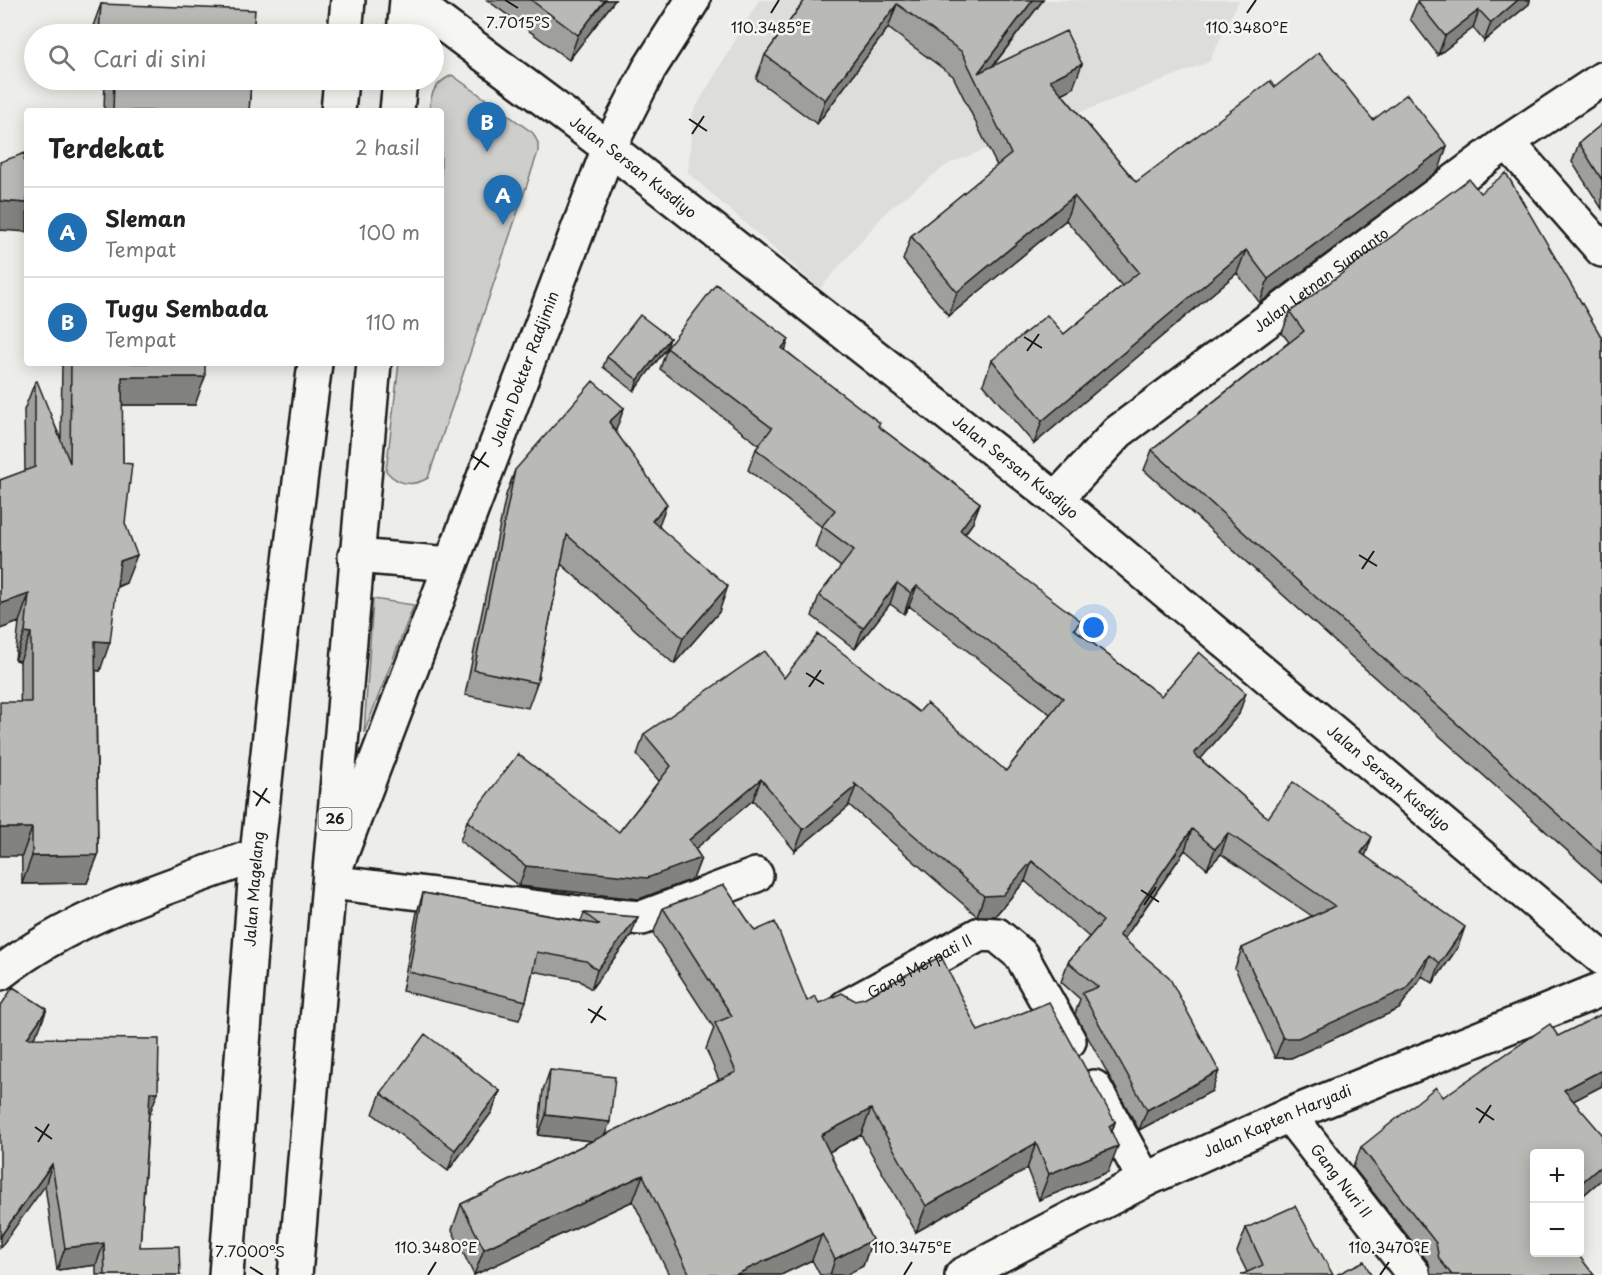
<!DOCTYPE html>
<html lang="id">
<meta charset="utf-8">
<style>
body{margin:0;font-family:"Playpen Sans",sans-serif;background:#f6f6f6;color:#222}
.controls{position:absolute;right:18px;bottom:18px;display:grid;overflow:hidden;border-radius:6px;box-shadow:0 3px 15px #0003}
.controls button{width:54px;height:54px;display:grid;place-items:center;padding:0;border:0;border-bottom:2px solid #e0e0e0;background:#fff;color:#222;font:30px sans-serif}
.you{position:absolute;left:1094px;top:628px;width:21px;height:21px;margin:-15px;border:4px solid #fff;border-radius:50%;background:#1a73e8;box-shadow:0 0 0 9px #1a73e833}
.badge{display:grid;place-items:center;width:39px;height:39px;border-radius:50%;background:#1f6fb2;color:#fff;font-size:20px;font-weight:700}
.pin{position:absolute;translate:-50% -50px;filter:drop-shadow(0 2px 3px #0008)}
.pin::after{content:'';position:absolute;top:32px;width:21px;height:18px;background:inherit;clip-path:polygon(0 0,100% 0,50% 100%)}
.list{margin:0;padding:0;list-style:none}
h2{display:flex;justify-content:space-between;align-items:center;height:78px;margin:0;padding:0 24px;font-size:26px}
h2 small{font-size:20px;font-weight:400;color:#767676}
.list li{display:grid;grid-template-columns:39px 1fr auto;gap:18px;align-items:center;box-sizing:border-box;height:90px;padding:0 24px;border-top:2px solid #e0e0e0}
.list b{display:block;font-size:22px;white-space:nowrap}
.list p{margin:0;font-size:20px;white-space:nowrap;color:#767676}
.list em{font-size:20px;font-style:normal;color:#767676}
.icon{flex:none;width:33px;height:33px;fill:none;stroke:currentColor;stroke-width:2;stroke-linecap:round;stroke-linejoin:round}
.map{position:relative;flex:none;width:1602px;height:1275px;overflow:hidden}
.search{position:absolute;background:#fff;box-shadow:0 3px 15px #0003;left:24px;top:24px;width:420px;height:66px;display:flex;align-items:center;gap:15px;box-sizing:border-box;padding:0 21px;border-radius:33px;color:#767676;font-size:22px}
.panel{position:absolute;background:#fff;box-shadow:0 3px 15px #0003;left:24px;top:108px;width:420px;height:258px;border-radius:6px}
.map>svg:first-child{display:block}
</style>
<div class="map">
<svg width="1602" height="1275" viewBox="0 0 1602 1275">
<rect width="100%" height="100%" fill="#edede9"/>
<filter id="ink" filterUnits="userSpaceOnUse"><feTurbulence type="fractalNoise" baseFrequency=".0167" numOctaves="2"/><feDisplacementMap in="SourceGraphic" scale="12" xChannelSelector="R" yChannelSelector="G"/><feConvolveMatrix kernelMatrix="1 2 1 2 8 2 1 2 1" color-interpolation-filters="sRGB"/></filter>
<g filter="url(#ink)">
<!-- built -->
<path fill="#ddddda" d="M759 0H1239L1209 62 948 164 888 210 820 289 688 173 693 112Z"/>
<!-- green -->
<path fill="#cececb" stroke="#757574" stroke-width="1.5" d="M452 75 533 133 538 143V152L428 478C412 487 398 485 386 471L399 363H441V111H429C431 92 434 84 452 75Z
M373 599 414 605 364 733Z"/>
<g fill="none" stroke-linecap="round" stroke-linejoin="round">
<!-- minor casing -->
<g stroke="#1c1c1c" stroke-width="38">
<g id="minor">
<path d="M1507 142 1602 250"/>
<path id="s1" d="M1056 499 1118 432 1507 142 1602 79"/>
<path d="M330 882 588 914 642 918 756 875"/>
<path d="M0 973C75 914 169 887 257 855"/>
<path id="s2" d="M846 1007 980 934 997 935 1021 955 1069 1041"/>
<path d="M1094 1087 1145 1180"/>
<path id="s3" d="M1289 1115 1414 1275"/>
<path id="s4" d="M962 1275 1145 1180 1289 1115 1602 989"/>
</g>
</g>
<!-- secondary casing -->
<g stroke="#1c1c1c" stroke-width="38">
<g id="secondary">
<path id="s5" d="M411 0 609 148 1056 499 1602 958"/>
<path id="s6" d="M334 872 609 148 649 69 693 0"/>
</g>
</g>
<!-- trunk casing -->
<g stroke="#1c1c1c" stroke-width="38">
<g id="trunk">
<path d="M345 34 348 0"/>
<path d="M404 34 407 0"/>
<path d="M338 111 341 80"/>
<path d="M397 111 400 80"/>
<path d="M355 556 451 564"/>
<path id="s7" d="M226 1275 257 855 282 624 315 363"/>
<path d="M295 1275 374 363"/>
</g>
</g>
<!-- minor -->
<use href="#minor" stroke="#f6f6f2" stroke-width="33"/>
<!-- secondary -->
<use href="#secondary" stroke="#f6f6f2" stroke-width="33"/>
<!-- trunk -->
<use href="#trunk" stroke="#f6f6f2" stroke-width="33"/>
</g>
<!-- wall -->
<path fill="#9f9f9d" stroke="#1c1c1c" stroke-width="1.5" d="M487 0H615L569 60Z
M805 0H1043L993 66 1073 88 1062 94 1136 182 1275 87 1373 120 1439 170 1260 303 1237 273 1034 444 983 384 992 360 1064 334 1122 286 1066 220 949 316 903 260 911 236 997 166 953 76 888 28 817 124 756 79 765 55Z
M1418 0H1530L1529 4 1484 41 1473 28 1438 55 1410 19Z
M101 4 253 34H90Z
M105 80H251L249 111H104Z
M1602 124V209L1572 162 1579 143Z
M1480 193 1602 338V882L1144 470 1152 450 1289 342 1282 333 1290 312Z
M670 338 666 349 634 391 603 367 607 357Z
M667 348 785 350 878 426 980 503 972 524 965 534 1077 631 1161 696 1239 714 1200 759 1268 818 1365 856 1458 947 1433 983 1422 976 1399 1009 1291 1058H1275L1235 968 1242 948 1312 916 1221 854 1207 869 1185 850 1124 939 1212 1091 1139 1130 1075 1014 1080 999 1061 982 1068 962 1089 937 1025 881 995 916H977L849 805 848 807 795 851 753 800 695 849 701 858 693 879 639 899 519 886 460 841 467 821 619 832 659 781 637 755 644 734 784 678 919 712 1006 771 1050 714 909 606 904 614 890 604 855 649 812 616 819 595 841 567 815 547 822 527 748 470 756 449 759 445 660 369Z
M62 363H205L195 405H122L123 463 126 583 117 587 100 671 96 670 98 855 87 883 22 884 20 661 15 660 19 622 0 629V480L25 471 24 410 35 382 61 439Z
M624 408 615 431 659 526 719 612 674 664 561 564 537 683 528 708 465 695 506 495 515 470Z
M423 893 581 921 584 913 631 936 591 989 579 980 533 971 526 1001 519 1020 402 991 417 912Z
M663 908 755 931 807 1001 819 1003 854 1000 978 1031 1115 1122 1112 1132 1108 1172 1039 1200 1027 1169 916 1232 861 1135 829 1152 872 1240 863 1266 846 1275H820L812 1260 781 1275H669L633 1201 474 1275 452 1230 461 1204 592 1141 538 1135 543 1090 550 1070 605 1135 719 1080 706 1049 714 1028 653 934Z
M0 1007 39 1030 33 1038 150 1113H149L140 1247 180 1275H96V1265L57 1270 45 1186Z
M1558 1036 1602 1086 1573 1101 1602 1179 1580 1198V1154L1534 1252 1594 1275H1431L1429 1263 1353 1167 1361 1147 1443 1097Z
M500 1091 492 1112 448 1171 373 1114 381 1093Z
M1246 1228 1333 1275 1247 1272 1237 1252Z"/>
<!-- shaded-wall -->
<path fill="#82827f" stroke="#1c1c1c" stroke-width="1.5" d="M605 0H615L569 60 578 35Z
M1033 0H1043L978 85V73Z
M1518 0H1530L1529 4 1484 41 1491 23Z
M897 4 888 28 817 124 825 100Z
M1479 10 1473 28 1438 55 1445 36Z
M1082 64 1073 88 1041 104 1050 80Z
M1447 146 1439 170 1260 303 1268 279Z
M1074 196 1066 220 949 316 957 292Z
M0 201 27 203V232L0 230Z
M1246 250 1237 273 1034 444 1042 421Z
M670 338 666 349 634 391 638 380Z
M789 339 782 360V348Z
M122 377H205L195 405H112Z
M624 408 615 433 609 422Z
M980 503 972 524 952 550 960 530Z
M667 504 657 530 652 521Z
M137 555 126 583 110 589 120 561Z
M897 583 890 604 855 649 863 628Z
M728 586 719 612 674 664 683 638Z
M917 586 909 606 904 614 911 593Z
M29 594 19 622 0 629V604Z
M25 632 31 633 20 661 15 660Z
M95 641 110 642 100 671 85 669Z
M1246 693 1239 714 1187 775 1194 754Z
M761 779 753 800 681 861 689 840Z
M856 786 848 807 795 851 803 830Z
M0 828H32L22 856H0Z
M1192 829 1185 850 1112 956 1119 935Z
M1228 833 1221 854 1207 869 1215 849Z
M1372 837 1365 857 1361 853Z
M98 855 87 883 22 884 32 856Z
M701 858 693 879 639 899 519 886 526 866Z
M1032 861 1025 881 995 916H977L984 896Z
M638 917 631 936 591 989 597 970Z
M1465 927 1458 947 1433 983 1440 963Z
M1429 955 1422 976 1399 1009 1291 1058H1275L1283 1038Z
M47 1009 39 1030 19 1060 27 1038Z
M1602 1070V1086L1556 1110 1564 1090Z
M1219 1071 1212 1091 1139 1130 1147 1110Z
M500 1091 492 1112 448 1171 455 1150Z
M150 1092H158L150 1113H142Z
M871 1109 861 1135 812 1161 821 1135Z
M546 1115 610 1122 602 1142 538 1135Z
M1115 1122 1106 1148 1109 1126Z
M1036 1143 1027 1169 916 1232 926 1206Z
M1118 1146 1108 1172 1039 1200 1049 1174Z
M52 1164 45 1186 0 1248V1237Z
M1602 1165V1179L1580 1198V1184Z
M643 1175 633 1201 474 1275 484 1249Z
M822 1234 812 1260 781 1275H735Z
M872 1240 863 1266 846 1275H830L835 1259Z
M104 1243 96 1265 57 1270 65 1248Z"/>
<!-- building -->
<path fill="#b9b9b6" stroke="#1c1c1c" stroke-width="1.5" d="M531 0H605L578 35Z
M805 0H1033L978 73 1066 31 1082 64 1050 80 1136 182 1270 81 1275 87 1319 52 1373 120 1407 94 1447 146 1268 279 1246 250 1042 421 992 360 1047 315 1064 334 1139 272 1074 196 957 292 911 236 1011 154 962 52 897 4 825 100 765 55Z
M1418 0H1518L1491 23 1479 10 1445 36 1417 1Z
M101 4 255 10 253 34H99Z
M114 80H251L249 111H113Z
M1602 124V180L1579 143Z
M25 153 24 162H27V203L0 201V162Z
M1506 173 1602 338V854L1152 450 1304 331 1290 312 1469 179 1480 193Z
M716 284 789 339 782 348 880 423 878 426 980 503 960 530 1081 621 1074 629 1161 696 1199 652 1246 693 1194 754 1268 818 1293 782 1372 837 1361 853 1465 927 1440 963 1429 955 1406 989 1298 1038H1283L1242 948 1335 906 1228 833 1215 849 1192 829 1119 935 1169 977 1219 1071 1147 1110 1082 993 1098 987 1068 962 1103 921 1032 861 1003 895 984 896 854 783 856 786 803 830 761 779 689 840 701 858 647 878 526 866 467 821 518 754 619 832 671 766 644 734 765 651 784 678 818 634 919 712 927 703 1006 771 1063 698 917 586 911 593 897 583 863 628 819 595 854 550 822 526 835 510 756 449 772 428 667 348Z
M640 315 670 338 638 380 607 357Z
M71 363H205V377H122L123 463 132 464 125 523 137 555 120 561 110 642 95 641 98 855 32 856V828H0V702H31V633L25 632 29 594 0 604V480L35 467V382L37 381 70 463Z
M593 381 624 408 609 422 667 504 652 521 728 586 683 638 567 535 537 683 474 670 515 470Z
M724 885 755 931 775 922 807 1001 815 996 819 1003 842 993 854 1000 864 998 941 956 978 1031 1049 1002 1115 1122 1109 1126 1118 1146 1049 1174 1036 1143 926 1206 871 1109 821 1135 872 1240 835 1259 822 1234 735 1275H690L643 1175 484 1249 461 1204 736 1072 715 1023 732 1016 663 908Z
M423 893 600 925 584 913 638 917 597 970 586 961 537 952 526 1001 409 972Z
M13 987 47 1009 27 1038 159 1039 158 1092H150L140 1247 179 1246 180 1275H105L104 1243 65 1248 52 1164 0 1237V1007Z
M1602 1014V1070L1564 1090 1602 1134V1165L1580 1184V1154H1534V1252H1576L1594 1275H1452L1439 1259 1436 1243 1361 1147 1436 1087 1443 1097 1550 1024 1558 1036Z
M425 1034 500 1091 455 1150 381 1093Z
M550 1070 615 1077 610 1122 546 1115Z
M1295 1206 1333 1275H1241L1263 1265 1246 1228Z
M1364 1261 1371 1275H1336Z"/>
</g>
<!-- ticks -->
<path fill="none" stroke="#1c1c1c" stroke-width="2" d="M505 0 518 8M771 13 779 0M1247 13 1256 0M689 119 707 131M692 134 704 116M1024 337 1042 348M1027 351 1039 334M471 455 489 467M474 470 486 452M1359 555 1377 566M1362 569 1374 551M806 673 824 684M809 687 821 670M253 791 270 803M256 806 267 788M1141 890 1159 902M1144 905 1156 887M588 1009 606 1020M591 1023 602 1006M1476 1108 1494 1120M1479 1123 1491 1105M35 1127 52 1139M38 1142 49 1124M250 1267 263 1275M428 1275 436 1262M904 1275 912 1262M1380 1275 1389 1262"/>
<g text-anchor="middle" stroke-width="5" stroke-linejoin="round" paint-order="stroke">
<!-- shield labels -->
<rect fill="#f6f6f2" stroke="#5d5d5c" stroke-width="1.5" x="318.5" y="808" width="33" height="22" rx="4.5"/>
<g font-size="14" font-weight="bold" fill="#1c1c1c">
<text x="335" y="824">26</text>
</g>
<!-- street labels -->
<g font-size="15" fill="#1c1c1c" stroke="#f6f6f2">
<text dy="5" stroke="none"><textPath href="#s5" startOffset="278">Jalan Sersan Kusdiyo</textPath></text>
<text dy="5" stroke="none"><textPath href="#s1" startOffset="345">Jalan Letnan Sumanto</textPath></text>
<text dy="5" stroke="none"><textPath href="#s6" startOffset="538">Jalan Dokter Radjimin</textPath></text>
<text dy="5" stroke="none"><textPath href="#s5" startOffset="764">Jalan Sersan Kusdiyo</textPath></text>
<text dy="5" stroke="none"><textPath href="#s5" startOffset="1250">Jalan Sersan Kusdiyo</textPath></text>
<text dy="5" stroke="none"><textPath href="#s7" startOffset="387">Jalan Magelang</textPath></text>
<text dy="5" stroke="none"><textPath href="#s2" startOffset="84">Gang Merpati II</textPath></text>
<text dy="5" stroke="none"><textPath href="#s4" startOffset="351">Jalan Kapten Haryadi</textPath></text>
<text dy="5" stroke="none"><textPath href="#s3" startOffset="84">Gang Nuri II</textPath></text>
</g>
</g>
<g font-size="15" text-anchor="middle" fill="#1c1c1c" stroke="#f6f6f2" stroke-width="5" stroke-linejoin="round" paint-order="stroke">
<text x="518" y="28">7.7015°S</text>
<text x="771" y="33">110.3485°E</text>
<text x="1247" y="33">110.3480°E</text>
<text x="436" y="1253">110.3480°E</text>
<text x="912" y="1253">110.3475°E</text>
<text x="1389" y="1253">110.3470°E</text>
<text x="250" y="1257">7.7000°S</text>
</g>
</svg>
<div class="controls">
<button>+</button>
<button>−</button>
</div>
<div class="you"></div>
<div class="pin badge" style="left:503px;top:225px">A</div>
<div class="pin badge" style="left:487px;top:152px">B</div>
<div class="search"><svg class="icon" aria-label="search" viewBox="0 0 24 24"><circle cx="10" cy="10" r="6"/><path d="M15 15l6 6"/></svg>Cari di sini</div>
<section class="panel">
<h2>Terdekat<small>2 hasil</small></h2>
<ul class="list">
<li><span class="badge">A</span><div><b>Sleman</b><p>Tempat</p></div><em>100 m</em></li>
<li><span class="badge">B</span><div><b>Tugu Sembada</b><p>Tempat</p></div><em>110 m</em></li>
</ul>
</section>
</div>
